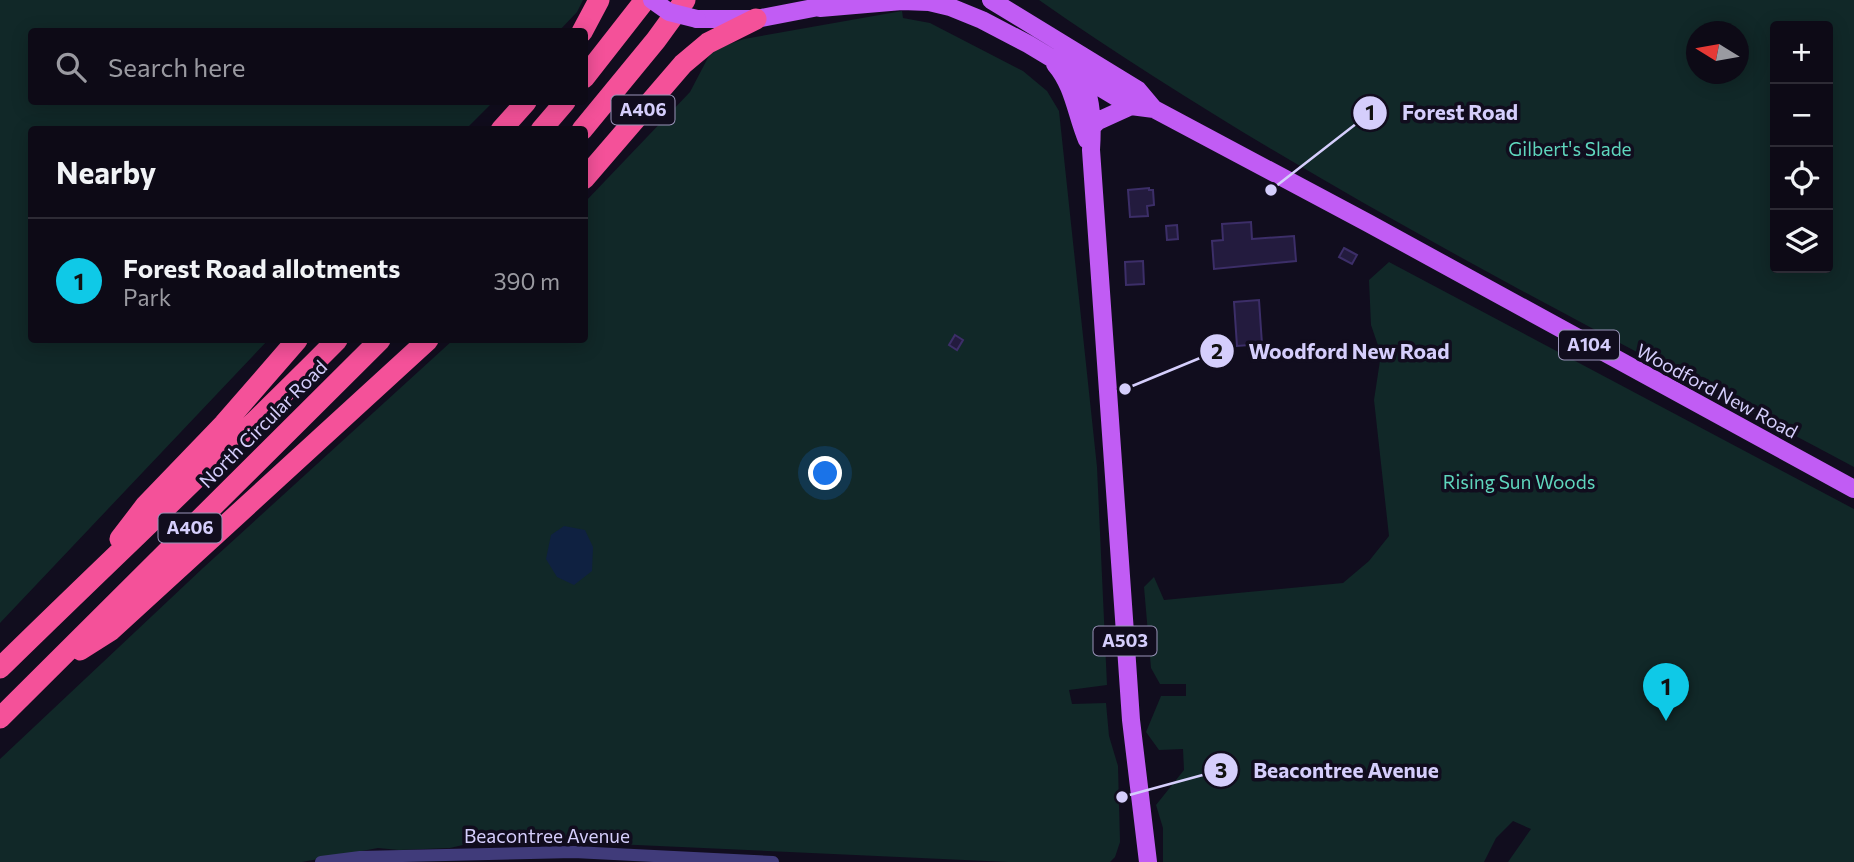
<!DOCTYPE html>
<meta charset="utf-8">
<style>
body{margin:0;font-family:Commissioner,sans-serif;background:#1b1823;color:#f1f3f6}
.controls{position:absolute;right:21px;top:21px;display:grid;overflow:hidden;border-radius:7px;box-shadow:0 4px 18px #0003}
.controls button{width:63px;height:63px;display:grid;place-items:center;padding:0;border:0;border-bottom:2px solid #2d2b35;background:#0d0a16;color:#f1f3f6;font:35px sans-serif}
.compass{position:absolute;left:1686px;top:21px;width:63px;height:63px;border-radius:50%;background:#0d0a16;box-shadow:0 4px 18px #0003;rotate:281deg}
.you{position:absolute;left:826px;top:474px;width:24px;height:24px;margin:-18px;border:5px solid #fff;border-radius:50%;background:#1a73e8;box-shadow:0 0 0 10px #1a73e833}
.badge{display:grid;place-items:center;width:46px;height:46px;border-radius:50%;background:#0fc9e7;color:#111;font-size:23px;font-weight:700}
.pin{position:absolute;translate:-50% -58px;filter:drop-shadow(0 2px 4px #0008)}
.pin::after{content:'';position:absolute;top:37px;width:24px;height:21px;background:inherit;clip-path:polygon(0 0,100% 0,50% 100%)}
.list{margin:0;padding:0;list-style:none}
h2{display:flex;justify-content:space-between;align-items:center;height:91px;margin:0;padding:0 28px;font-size:30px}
h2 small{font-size:23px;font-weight:400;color:#9a9aa1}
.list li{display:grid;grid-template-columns:46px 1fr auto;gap:21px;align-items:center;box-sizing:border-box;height:126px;padding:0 28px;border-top:2px solid #2d2b35}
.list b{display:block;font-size:26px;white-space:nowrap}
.list p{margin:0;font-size:23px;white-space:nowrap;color:#9a9aa1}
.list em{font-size:23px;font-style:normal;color:#9a9aa1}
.icon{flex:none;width:38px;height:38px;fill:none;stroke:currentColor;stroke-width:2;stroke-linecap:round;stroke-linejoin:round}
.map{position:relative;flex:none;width:1854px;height:862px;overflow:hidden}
.search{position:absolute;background:#0d0a16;box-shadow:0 4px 18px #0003;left:28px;top:28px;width:560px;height:77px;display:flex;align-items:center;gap:18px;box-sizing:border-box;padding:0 24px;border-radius:7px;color:#9a9aa1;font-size:26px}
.panel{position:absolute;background:#0d0a16;box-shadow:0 4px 18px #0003;left:28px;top:126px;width:560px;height:217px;border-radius:7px}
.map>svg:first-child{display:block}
</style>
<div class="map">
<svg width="1854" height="862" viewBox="0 0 1854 862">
<rect width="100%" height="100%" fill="#110d1e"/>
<!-- green -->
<path fill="#112828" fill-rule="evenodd" d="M0 0H583L577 12 559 31 32 32V102H493L466 129 32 130V340H268L0 623Z
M1039 0H1854V467C1578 320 1296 179 1039 0ZM1775 26H1828V268H1775ZM1696 32H1738V74H1696Z
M902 11 903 18 930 23 1023 71 1047 91 1059 111 1097 467 1107 685 1069 690 1072 704 1106 703 1109 736 1118 766 1120 842 1115 857 1110 862H1008L548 841 476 842 450 848 399 850 378 848 302 862H0V759L203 568 453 340H584L585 202 690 92 712 50 744 39Z
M1389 262 1854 509V862H1508L1531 829 1513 821 1496 838 1484 862H1163V828L1156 805 1184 770 1183 749 1159 750 1146 732 1161 696H1186V684H1160L1151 668 1144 587 1154 577 1164 600 1343 583 1369 561 1389 536 1374 400 1381 354 1371 325 1369 280Z"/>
<!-- water -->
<path fill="#0f2141" d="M564 526 585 530 593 547 592 571 574 585 557 577 546 559 551 535Z"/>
<!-- building -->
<path fill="#231b3e" stroke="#3c2e68" stroke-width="2" d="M1149 188V190H1153L1154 205 1147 206 1148 216 1130 217 1128 190Z
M1251 222 1252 239 1294 236 1296 261 1214 269 1212 241 1223 240 1222 224Z
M1177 225 1178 239 1167 240 1166 226Z
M1344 248 1357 255 1352 264 1339 257Z
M1143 261 1144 284 1126 285 1125 262Z
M1259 300 1262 344 1237 346 1234 302Z
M955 335 963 340 957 350 949 345Z"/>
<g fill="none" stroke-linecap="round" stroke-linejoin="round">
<!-- street -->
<path stroke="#403b7a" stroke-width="12" d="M321 862 360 857 574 852 773 862"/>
<!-- primary -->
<path stroke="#c15cf4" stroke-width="18" d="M991 0 1138 90 1154 109
M820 8 902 1 929 2 950 7 982 20 1028 44 1131 106 1154 109 1368 223 1854 489
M697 19H756L829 5
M1069 50C1089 92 1094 103 1091 150L1126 647 1131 720 1148 862
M1055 64C1074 86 1076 114 1087 140
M1092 127 1098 121 1131 106"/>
<!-- highway -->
<path stroke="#f45199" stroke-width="21" d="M582 32 599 0
M584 78 645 0
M501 130 526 102
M541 130 565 102
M582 130 656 40 685 0
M584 179 683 64 708 43 756 19
M120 539 146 505 224 424 297 340
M80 650 110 631 428 340
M0 668C112 558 227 451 337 340
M0 718 380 340"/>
<!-- primary-bridge -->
<path stroke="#c15cf4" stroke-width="18" d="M652 0 669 12 697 19"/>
</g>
<g text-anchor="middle" stroke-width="7" stroke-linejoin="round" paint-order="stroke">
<!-- shield labels -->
<g fill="#110d1e" stroke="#9a94b9" stroke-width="2">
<rect x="611.5" y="95.5" width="63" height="29" rx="5"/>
<rect x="1559" y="330.5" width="60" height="29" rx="5"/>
<rect x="158.5" y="513.5" width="63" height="29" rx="5"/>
<rect x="1093.5" y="626.5" width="63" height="29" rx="5"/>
</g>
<g font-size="18" font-weight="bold" fill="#d5cefc">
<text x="643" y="116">A406</text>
<text x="1589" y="351">A104</text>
<text x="190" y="534">A406</text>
<text x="1125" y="647">A503</text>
</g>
<!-- park labels -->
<g font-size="19" fill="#5fd6bd" stroke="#110d1e">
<text x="1570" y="156">Gilbert's Slade</text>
<text x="1519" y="489">Rising Sun Woods</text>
</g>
<!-- street labels -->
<g font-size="19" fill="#d5cefc" stroke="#110d1e">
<text transform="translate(1717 391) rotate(28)" y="7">Woodford New Road</text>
<text transform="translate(263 424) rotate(-45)" y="7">North Circular Road</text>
<text x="547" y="843">Beacontree Avenue</text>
</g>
</g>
<!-- callouts -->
<path fill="none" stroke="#d5cefc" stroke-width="2.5" d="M1271 190L1370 113M1125 389L1217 351M1122 797L1221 770"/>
<g fill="#d5cefc" stroke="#110d1e" stroke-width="2.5">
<circle cx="1271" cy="190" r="7"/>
<circle cx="1125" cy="389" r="7"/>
<circle cx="1122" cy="797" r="7"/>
<circle cx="1370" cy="113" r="18"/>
<circle cx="1217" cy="351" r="18"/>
<circle cx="1221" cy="770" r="18"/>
</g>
<g font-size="21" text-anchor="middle" font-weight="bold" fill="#111">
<text x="1370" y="120">1</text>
<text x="1217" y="359">2</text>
<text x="1221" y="778">3</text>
</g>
<g font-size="21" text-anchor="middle" font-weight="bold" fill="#d5cefc" stroke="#110d1e" stroke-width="7" stroke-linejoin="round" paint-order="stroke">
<text x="1460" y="120">Forest Road</text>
<text x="1349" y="359">Woodford New Road</text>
<text x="1346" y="778">Beacontree Avenue</text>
</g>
</svg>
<div class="controls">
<button>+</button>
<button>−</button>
<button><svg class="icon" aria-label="locate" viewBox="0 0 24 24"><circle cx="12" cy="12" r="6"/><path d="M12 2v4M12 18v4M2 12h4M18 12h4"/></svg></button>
<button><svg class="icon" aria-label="layers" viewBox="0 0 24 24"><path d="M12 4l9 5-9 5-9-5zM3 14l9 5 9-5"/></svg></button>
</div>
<svg class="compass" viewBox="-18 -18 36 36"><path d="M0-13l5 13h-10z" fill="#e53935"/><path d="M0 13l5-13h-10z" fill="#9a9aa1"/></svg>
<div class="you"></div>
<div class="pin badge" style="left:1666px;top:721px">1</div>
<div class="search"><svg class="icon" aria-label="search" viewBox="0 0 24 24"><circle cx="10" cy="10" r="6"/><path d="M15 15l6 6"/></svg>Search here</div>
<section class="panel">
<h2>Nearby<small></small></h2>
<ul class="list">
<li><span class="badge">1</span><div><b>Forest Road allotments</b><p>Park</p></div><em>390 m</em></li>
</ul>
</section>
</div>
